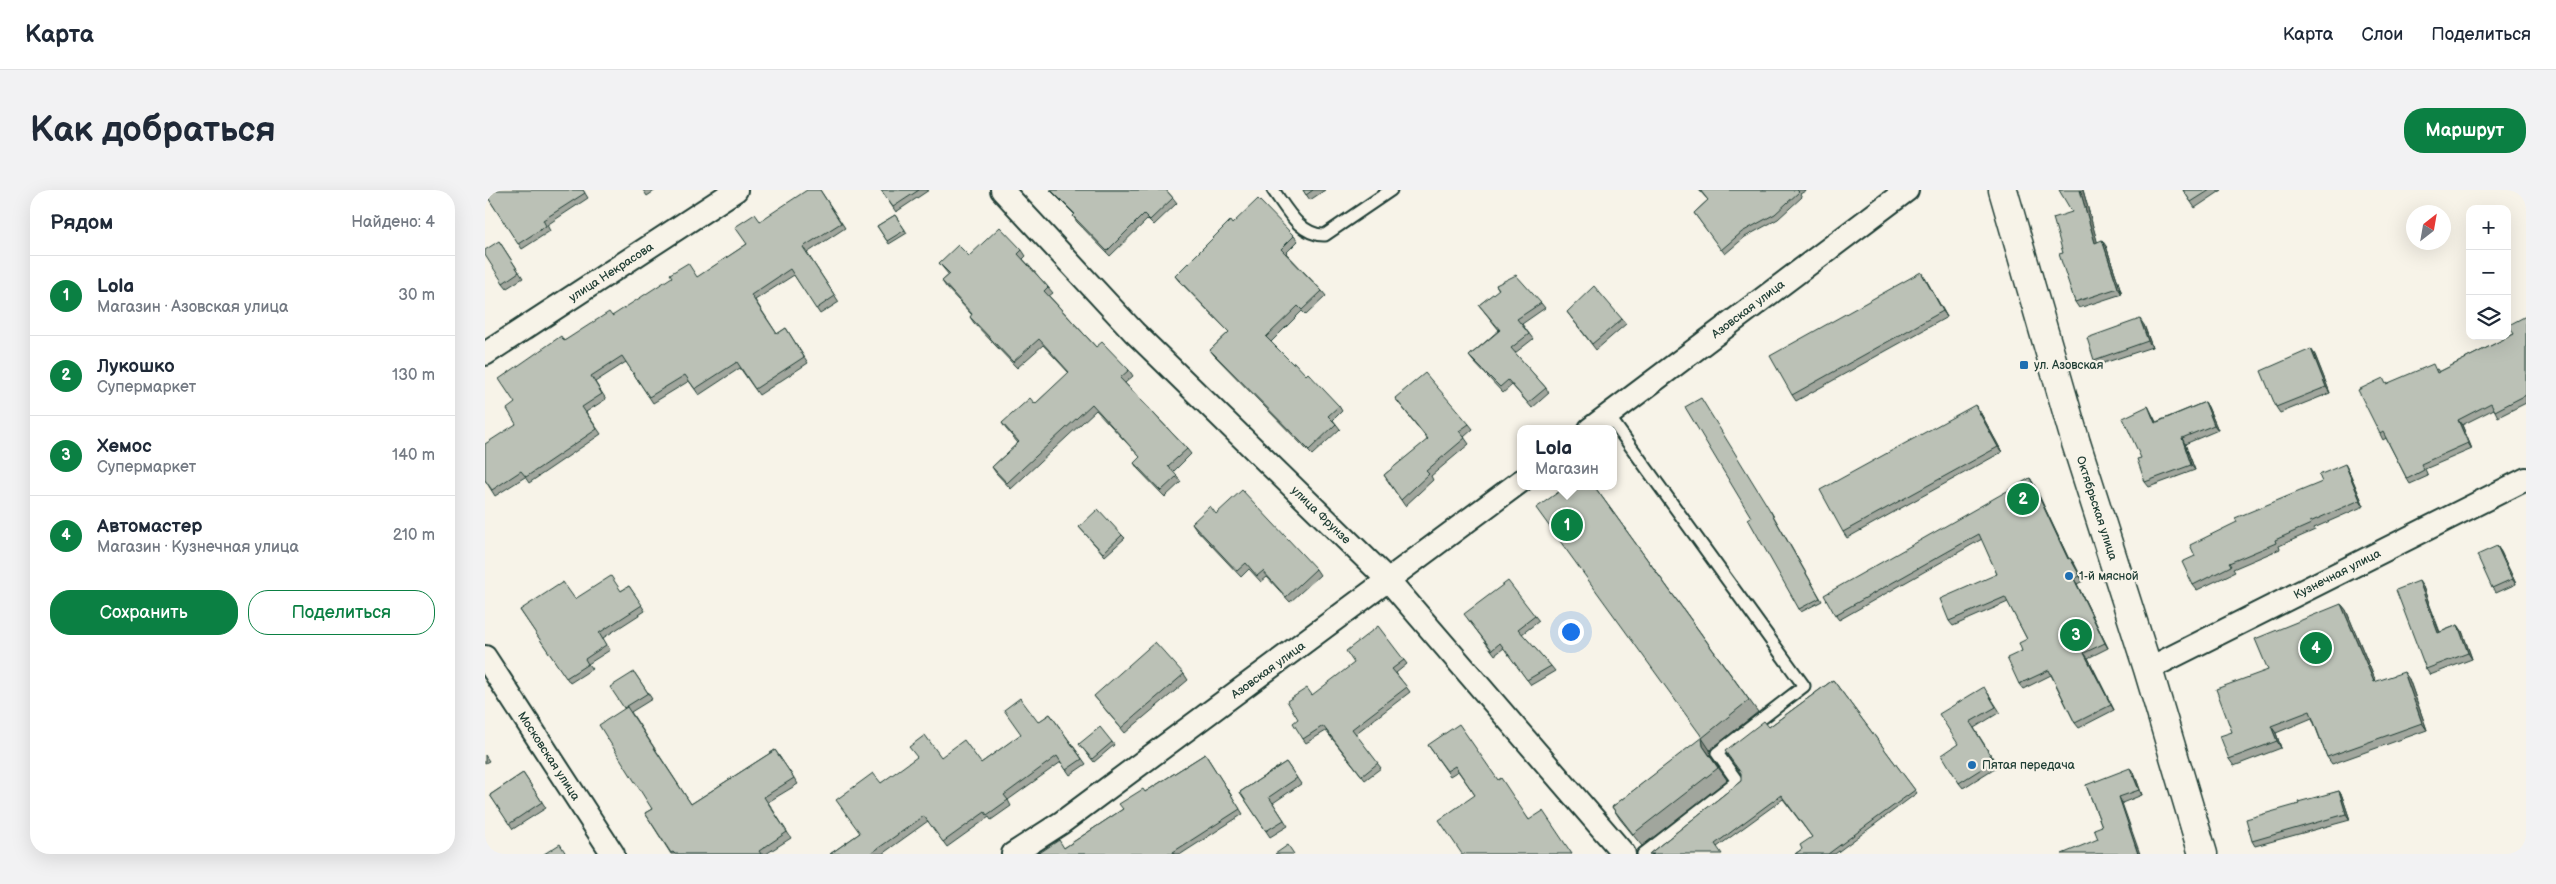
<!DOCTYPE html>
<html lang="ru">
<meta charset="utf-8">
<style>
body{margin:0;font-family:"Balsamiq Sans",sans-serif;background:#f2f2f3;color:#1f2937}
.controls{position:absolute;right:15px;top:15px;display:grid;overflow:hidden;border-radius:10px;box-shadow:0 5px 20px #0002}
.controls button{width:45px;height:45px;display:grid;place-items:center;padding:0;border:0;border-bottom:1px solid #e0e1e3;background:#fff;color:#1f2937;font:25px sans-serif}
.compass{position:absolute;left:1921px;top:15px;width:45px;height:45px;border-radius:50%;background:#fff;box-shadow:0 5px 20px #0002;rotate:31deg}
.you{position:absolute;left:1085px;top:441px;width:18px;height:18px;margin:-12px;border:4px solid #fff;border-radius:50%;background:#1a73e8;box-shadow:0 0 0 8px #1a73e833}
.badge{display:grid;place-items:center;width:32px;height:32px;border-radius:50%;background:#0b8043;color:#fff;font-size:16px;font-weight:700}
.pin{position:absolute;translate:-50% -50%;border:2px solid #fff;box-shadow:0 1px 5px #0006}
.popup{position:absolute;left:1032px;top:235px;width:100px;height:65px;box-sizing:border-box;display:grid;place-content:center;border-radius:10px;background:#fff;filter:drop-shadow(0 1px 4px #0005);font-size:16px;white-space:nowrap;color:#747a83}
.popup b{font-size:19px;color:#1f2937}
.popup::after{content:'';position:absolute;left:50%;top:100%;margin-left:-10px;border:10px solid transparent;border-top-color:#fff}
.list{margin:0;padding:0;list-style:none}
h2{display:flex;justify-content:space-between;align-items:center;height:65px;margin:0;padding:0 20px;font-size:21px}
h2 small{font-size:16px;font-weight:400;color:#747a83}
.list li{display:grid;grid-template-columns:32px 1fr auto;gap:15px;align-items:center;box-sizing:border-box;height:80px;padding:0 20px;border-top:1px solid #e0e1e3}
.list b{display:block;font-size:19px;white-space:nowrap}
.list p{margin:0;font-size:16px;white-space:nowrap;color:#747a83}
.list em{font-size:16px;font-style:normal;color:#747a83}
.actions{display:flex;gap:10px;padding:15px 20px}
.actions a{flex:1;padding:11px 0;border:1px solid #0b8043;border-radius:20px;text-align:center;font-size:18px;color:#0b8043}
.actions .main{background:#0b8043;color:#fff}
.icon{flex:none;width:28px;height:28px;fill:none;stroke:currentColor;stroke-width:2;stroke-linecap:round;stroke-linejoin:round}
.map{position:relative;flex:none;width:2041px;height:664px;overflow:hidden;border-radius:20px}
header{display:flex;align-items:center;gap:30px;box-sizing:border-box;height:70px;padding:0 25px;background:#fff;border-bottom:1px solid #e0e1e3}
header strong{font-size:24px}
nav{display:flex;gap:28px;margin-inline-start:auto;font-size:18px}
.intro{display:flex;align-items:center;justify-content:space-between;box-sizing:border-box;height:120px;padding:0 30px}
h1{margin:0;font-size:35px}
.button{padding:12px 22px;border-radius:20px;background:#0b8043;color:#fff;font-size:18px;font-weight:700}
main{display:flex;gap:30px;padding:0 30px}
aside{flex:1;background:#fff;border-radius:20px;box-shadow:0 5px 20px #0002}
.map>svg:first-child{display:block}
</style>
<header>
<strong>Карта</strong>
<nav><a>Карта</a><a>Слои</a><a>Поделиться</a></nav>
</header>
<div class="intro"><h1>Как добраться</h1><a class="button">Маршрут</a></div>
<main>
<aside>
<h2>Рядом<small>Найдено: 4</small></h2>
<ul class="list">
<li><span class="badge">1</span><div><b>Lola</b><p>Магазин · Азовская улица</p></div><em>30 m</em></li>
<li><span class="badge">2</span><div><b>Лукошко</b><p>Супермаркет</p></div><em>130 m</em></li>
<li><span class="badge">3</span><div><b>Хемос</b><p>Супермаркет</p></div><em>140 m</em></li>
<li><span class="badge">4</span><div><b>Автомастер</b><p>Магазин · Кузнечная улица</p></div><em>210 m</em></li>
</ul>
<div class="actions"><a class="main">Сохранить</a><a>Поделиться</a></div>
</aside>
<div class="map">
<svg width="2041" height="664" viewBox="0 0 2041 664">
<rect width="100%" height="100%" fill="#f7f3e8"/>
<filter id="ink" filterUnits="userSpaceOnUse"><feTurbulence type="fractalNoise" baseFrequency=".02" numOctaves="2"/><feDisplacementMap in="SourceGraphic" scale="10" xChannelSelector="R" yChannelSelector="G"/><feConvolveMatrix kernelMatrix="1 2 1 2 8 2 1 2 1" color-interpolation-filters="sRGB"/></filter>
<g filter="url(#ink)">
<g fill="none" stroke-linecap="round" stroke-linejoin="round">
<!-- service casing -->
<g stroke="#1f3d34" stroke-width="15">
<path id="service" d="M788 0C801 18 815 46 840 45L906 0
M1123 225 1319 496 1232 563 1252 591 1158 664"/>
</g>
<!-- minor casing -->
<g stroke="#1f3d34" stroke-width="26">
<path id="minor" d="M517 0 649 142 904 391 1139 664
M0 164 251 0
M1105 239 1422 0
M0 467 128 664
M1663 479 2041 289
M528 664 576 633 1036 291"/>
</g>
<!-- tertiary casing -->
<g stroke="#1f3d34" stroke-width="31">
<path id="tertiary" d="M1518 0 1591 253 1663 479 1718 664"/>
</g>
<!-- service -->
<use href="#service" stroke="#f7f3e8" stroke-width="11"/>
<!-- minor -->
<use href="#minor" stroke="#f7f3e8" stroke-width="22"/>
<!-- tertiary -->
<use href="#tertiary" stroke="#f7f3e8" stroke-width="28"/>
</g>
<!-- wall -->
<path fill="#a1a69d" stroke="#1f3d34" d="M98 0 103 8 62 35 65 41 37 59 0 3Z
M158 0H171L162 6Z
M335 0 360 38 322 63 354 112 335 124 309 85 270 110 292 144 301 138 323 173 274 205 255 178 214 205 204 191 168 213 141 172 110 192 121 209 101 222 116 244 44 293 40 287 10 306 0 290 31 234 30 213 79 151 127 126 213 87 262 54 275 31Z
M396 0H444L411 22Z
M565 0H681L688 8 692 13 669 35 663 29 625 66 592 32 588 26 590 25Z
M818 0H840L825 10Z
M1214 0H1322L1315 4 1317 7 1293 29 1260 47 1240 64 1209 23 1223 10Z
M1598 0 1612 52 1621 56 1637 104 1594 118 1590 112 1578 63Z
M1698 0H1737L1710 18Z
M410 25 422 43 404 54 392 36Z
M747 34 809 46 813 51 801 63 837 101 841 106 821 125 817 121 786 152 808 174 821 185 854 216 857 221 848 230 855 239 827 265 729 165 725 160 744 142 694 91 690 86Z
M14 51 38 88 22 98 18 93Z
M537 60 541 66 538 69 563 97 568 103 564 106 611 157 644 180 648 186 640 193 702 259 706 264 688 282 696 292 680 307 653 279 649 273 655 267 611 220 526 299 511 283 507 277 533 253 521 239 517 233 550 214 584 183 558 155 532 178 489 133 485 127 487 125 461 97 457 91 464 85 454 73 484 66Z
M1440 88 1462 127 1311 211 1307 205Z
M1011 95 1056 113 1060 118 1037 134 1048 149 1030 163 1061 198 1064 203 1047 218 1027 195 1018 203 988 171 984 166 1014 140 994 115 1014 100Z
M1082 122 1137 129 1141 134 1111 160Z
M2041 126V213L2013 227 2009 219 1977 235 1987 259 1940 279 1943 286 1925 294 1922 289 1901 248 1898 250 1895 244 1902 194 1952 179 1954 182 2029 144Z
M1659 135 1667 157 1613 175 1609 170Z
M1826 159 1830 165 1845 203 1795 223 1791 217Z
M910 208 984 234 988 239 979 247 984 254 946 286 948 290 920 316 899 285 943 250Z
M1720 212 1723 217 1733 240 1700 254 1710 280 1664 297 1660 292 1663 216 1671 232Z
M1494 220 1517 262 1362 348 1358 342Z
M1863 279 1879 316 1829 338 1830 340 1794 356 1795 359 1748 379 1750 382 1712 400 1708 395 1710 366 1837 292Z
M1545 288 1548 293 1584 369 1589 373 1598 391 1592 394 1623 458 1603 468 1629 520 1594 538 1590 533 1566 485 1538 499 1534 494 1537 461 1542 449 1523 412 1468 436 1464 431 1512 384 1497 349 1354 430 1350 425Z
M1109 296 1273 522 1225 560 1226 567 1242 590 1157 656 1135 629 1127 617 1217 548Z
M1285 320 1337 411 1316 422 1314 419Z
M731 324 831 379 835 385 805 412 782 387 776 392 764 379 756 387 711 339 707 333Z
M594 337 637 345 640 348 620 366Z
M2012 356 2016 362 2031 394 2011 403 2007 398Z
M144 396 160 421 118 448 125 460 103 474 107 479 85 493 35 420 136 401Z
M1938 397 1955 442 1973 435 1977 441 1987 469 1945 485 1941 479Z
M1856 414 1861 420 1891 492 1924 489 1942 540 1847 574 1842 567 1827 528 1791 543 1796 558 1749 576 1744 569 1747 542 1783 480Z
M1050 426 1054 431 1037 444 1066 476 1070 481 1046 495 1019 458 1010 465 983 429Z
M919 470 922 474 911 483 925 502 870 544 896 578 880 590 841 541 821 553 818 549 813 529 827 505Z
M149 482 167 509 146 522 206 614 290 560 313 594 283 612 306 648 281 664H186L160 623 167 619 139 518Z
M699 484 703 490 640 543 609 506Z
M1348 490 1432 603 1350 664H1310L1317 659 1327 647 1298 609 1232 657 1164 664 1256 591 1284 537Z
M1503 503 1515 522 1489 538 1513 576 1478 598 1474 593 1473 554Z
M565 524 601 574 585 585 576 572 523 610 526 616 506 630 504 627 462 657 443 631 397 664H345L375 643 396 593 456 567 496 573Z
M627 552 629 555 609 572 594 554Z
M943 555 1013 590 1044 630 1087 664 990 605 973 581 965 586Z
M720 564 758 624 696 664H553L579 658 638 619 660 602Z
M0 565 4 571 0 573Z
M801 572 816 594 788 613 803 636 785 647 755 602Z
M38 583 61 618 28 639 5 605Z
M1649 583 1657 605 1637 613 1617 636 1601 595Z
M1854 601 1857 606 1865 630 1770 656 1767 651 1814 614Z"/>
<!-- shaded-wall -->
<path fill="#83877f" stroke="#1f3d34" d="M1595 0H1598L1614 58 1610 53Z
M1617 50 1621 56 1637 104 1633 98Z
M1436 82 1440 88 1462 127 1458 121Z
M1655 129 1659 135 1667 157 1663 151Z
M1826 159 1830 165 1845 203 1841 197Z
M1720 212 1723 217 1733 240 1729 235Z
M1490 215 1494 220 1517 262 1513 257Z
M1663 216 1674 238 1670 233Z
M1973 230 1977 235 1987 259 1983 253Z
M1697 248 1700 254 1710 280 1706 275Z
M1860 274 1863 279 1879 316 1875 310Z
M1545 288 1548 293 1586 374 1583 369Z
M2012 356 2016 362 2031 394 2027 389Z
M1585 368 1589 373 1598 391 1595 386Z
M1589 389 1592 394 1623 458 1620 453Z
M1934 391 1938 397 1957 449 1953 443Z
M1856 414 1861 420 1894 499 1889 492Z
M1973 435 1977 441 1987 469 1983 463Z
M1599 463 1603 468 1629 520 1626 515Z
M1919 482 1924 489 1942 540 1937 533Z
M1786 536 1791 543 1796 558 1792 551Z
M1217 548 1225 560 1226 567 1218 556Z
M1645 578 1649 583 1657 605 1654 600Z
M1854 601 1857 606 1865 630 1861 624Z
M1634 607 1637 613 1655 664H1653Z"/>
<!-- building -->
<path fill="#bbc1b6" stroke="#1f3d34" d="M0 0H98L100 3 58 30 61 36 33 54 0 3Z
M322 0H335L356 33 318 57 350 106 331 119 305 79 266 105 292 144 301 138 319 167 270 199 252 172 210 199 200 185 164 207 137 166 106 186 117 204 97 217 112 239 41 287 36 281 7 300 0 290V254L31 234 22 219 30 213 14 189 76 146 79 151 124 122 127 126 187 87 185 84 203 73 212 87 262 54 250 37 270 24 275 31Z
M396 0H434L408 17Z
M566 0H681L688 8 665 30 659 24 622 61 588 26 590 24Z
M818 0H828L821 5Z
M1215 0H1312L1314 2 1290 24 1257 42 1236 60 1209 23 1223 10Z
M1574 0H1595L1610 53 1617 50 1633 98 1590 112 1574 64 1578 63 1568 28 1587 22Z
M1698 0H1725L1706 12Z
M773 9 809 46 796 59 837 101 817 120 813 116 781 147 808 174 809 172 821 185 823 183 854 216 843 226 851 234 824 260 725 160 744 142 690 86 745 31 747 34Z
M410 25 420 40 402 51 392 36Z
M515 37 537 60 533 64 563 97 559 101 611 157 617 152 644 180 635 188 702 259 683 276 692 286 676 301 649 273 655 267 607 214 522 293 507 277 534 252 517 233 545 208 550 214 584 182 554 149 528 172 485 127 487 124 457 91 465 84 454 73 473 55 484 66Z
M14 51 34 82 18 93 0 65V60Z
M1436 82 1458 121 1307 205 1285 166Z
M1031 85 1056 113 1032 129 1044 144 1026 158 1061 198 1043 213 1023 190 1015 197 984 166 1015 140 994 115 1014 99 1011 95Z
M1109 96 1137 129 1107 154 1082 122Z
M2041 126V205L2010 221 2006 213 1973 230 1983 253 1936 274 1939 280 1922 289 1898 242 1895 244 1873 200 1898 188 1901 194 1948 174 1952 183 2029 144 2024 135Z
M1655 129 1663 151 1609 170 1602 148Z
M1826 159 1841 197 1791 217 1776 181Z
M940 183 984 234 974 241 980 248 941 281 944 284 916 310 899 285 943 249 910 208Z
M1216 208 1283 317 1335 408 1314 419 1263 329 1266 327 1200 217Z
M1720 212 1729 235 1697 248 1706 275 1660 292 1652 269 1656 268 1638 228 1663 216 1670 233Z
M1490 215 1513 257 1358 342 1335 300Z
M1860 274 1875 310 1825 332 1826 334 1790 350 1791 353 1744 373 1746 376 1708 395 1697 372 1710 366 1705 355 1752 332 1750 328 1837 292 1834 285Z
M1545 288 1583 369 1585 368 1595 386 1589 389 1620 453 1599 463 1626 515 1590 533 1564 480 1534 494 1522 468 1537 461 1534 453 1542 449 1520 407 1464 431 1455 409 1512 384 1494 344 1350 425 1339 405Z
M1082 296H1109L1264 510 1217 548 1218 556 1233 578 1148 644 1127 617 1217 547 1051 318Z
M757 300 831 379 801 407 778 381 772 386 761 373 752 381 707 333 725 316 731 324Z
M613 319 637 345 618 363 594 337Z
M2012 356 2027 389 2007 398 1992 365Z
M126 386 136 401 144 396 157 415 114 443 121 455 100 469 103 474 81 488 35 420 78 392 90 409Z
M1023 391 1050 426 1033 439 1066 476 1042 490 1015 453 1007 460 979 424Z
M1934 391 1953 443 1973 435 1983 463 1941 479 1911 400Z
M1856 414 1889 492 1919 482 1937 533 1842 567 1825 521 1786 536 1792 551 1744 569 1735 546 1747 542 1731 499 1783 480 1770 449Z
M893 436 919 470 907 479 922 497 867 539 893 573 877 586 838 536 818 549 808 533 813 529 802 511 822 498 827 505 869 473 861 461Z
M670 452 699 484 636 538 609 506Z
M149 482 163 503 139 518 125 497Z
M1348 490 1430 600 1343 664H1310L1317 659 1315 655 1327 647 1296 605 1230 654 1237 664H1164L1256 591V583L1240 561 1279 531 1284 537Z
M1499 497 1511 517 1485 532 1509 571 1474 593 1457 565 1473 554 1454 524Z
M535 508 553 532 565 524 597 569 581 580 572 566 519 605 523 610 502 625 500 622 458 652 439 626 385 664H345L375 643 351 610 388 583 396 593 432 567 424 557 440 545 456 567 479 550 496 573 536 544 519 520Z
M142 517 206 614 290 560 309 588 279 607 302 642 274 661 276 664H190L188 662 186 663 160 623 167 619 114 535Z
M974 534 1013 590 1016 588 1044 630 1058 621 1087 664H977L954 630 990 605 970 576 962 581 943 555Z
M615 537 627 552 607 569 594 554Z
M720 564 755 619 688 662 689 664H553L574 650 579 658 638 619 634 614 658 599 660 602Z
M801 572 812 588 784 607 799 630 781 641 755 602Z
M1645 578 1654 600 1634 607 1653 664H1577L1613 649 1609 639 1617 636 1601 595Z
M38 583 57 612 24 634 5 605Z
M1854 601 1861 624 1767 651 1761 629 1814 614 1813 612Z
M75 654 81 664H59Z
M803 655 809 664H790Z"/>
</g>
<!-- markers -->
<g fill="#1f6fb2" stroke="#f7f3e8" stroke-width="2">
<rect x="1534" y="170" width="10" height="10" rx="2.5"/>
<circle cx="1584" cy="386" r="5"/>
<circle cx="1487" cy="575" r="5"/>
</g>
<g text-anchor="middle" stroke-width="4.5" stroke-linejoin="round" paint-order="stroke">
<!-- street labels -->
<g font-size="12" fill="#1f3d34" stroke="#f7f3e8">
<text transform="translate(126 82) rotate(-33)" y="4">улица Некрасова</text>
<text transform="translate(1263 119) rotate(-37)" y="4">Азовская улица</text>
<text transform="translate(1612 318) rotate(72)" y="4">Октябрьская улица</text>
<text transform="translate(836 325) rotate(44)" y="4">улица Фрунзе</text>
<text transform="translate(1852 384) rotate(-27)" y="4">Кузнечная улица</text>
<text transform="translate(783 480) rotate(-36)" y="4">Азовская улица</text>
<text transform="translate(64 566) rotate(57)" y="4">Московская улица</text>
</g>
<!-- poi labels -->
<g font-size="12" fill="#1f3d34" stroke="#f7f3e8" text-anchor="start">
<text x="1549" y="179">ул. Азовская</text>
<text x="1594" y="390">1-й мясной</text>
<text x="1497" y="579">Пятая передача</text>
</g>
</g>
</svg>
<div class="controls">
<button>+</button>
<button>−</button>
<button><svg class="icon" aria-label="layers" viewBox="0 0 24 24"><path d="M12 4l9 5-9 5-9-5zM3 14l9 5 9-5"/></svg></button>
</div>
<svg class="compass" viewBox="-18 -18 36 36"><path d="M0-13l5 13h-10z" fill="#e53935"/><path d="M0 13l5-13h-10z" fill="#747a83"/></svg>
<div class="you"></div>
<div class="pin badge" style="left:1082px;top:335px">1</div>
<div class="popup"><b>Lola</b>Магазин</div>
<div class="pin badge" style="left:1538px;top:309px">2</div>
<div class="pin badge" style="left:1591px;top:445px">3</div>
<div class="pin badge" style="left:1831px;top:458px">4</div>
</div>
</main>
